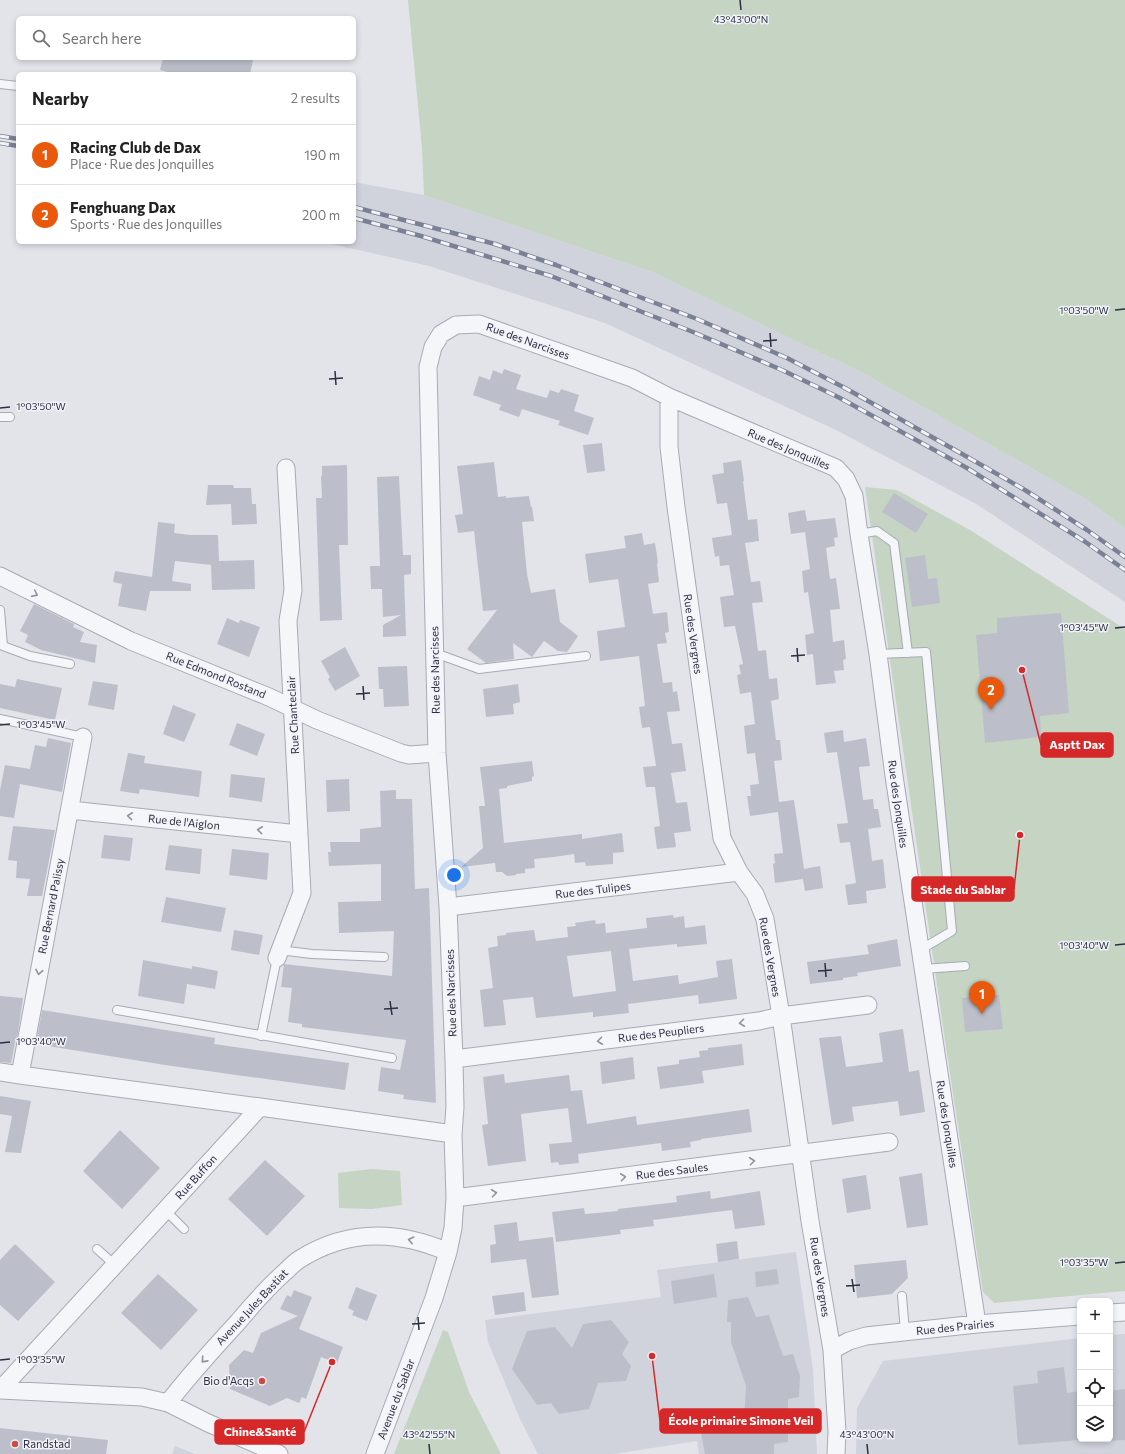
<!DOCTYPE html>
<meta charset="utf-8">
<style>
body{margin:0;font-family:Commissioner,sans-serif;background:#f2f2f2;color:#222}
.controls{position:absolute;right:12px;bottom:12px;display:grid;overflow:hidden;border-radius:6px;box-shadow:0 2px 6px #0003}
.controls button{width:36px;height:36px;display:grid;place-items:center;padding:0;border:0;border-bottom:1px solid #e0e0e0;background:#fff;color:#222;font:20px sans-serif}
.you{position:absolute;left:454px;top:875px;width:14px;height:14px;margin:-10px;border:3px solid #fff;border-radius:50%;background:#1a73e8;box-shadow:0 0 0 6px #1a73e833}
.badge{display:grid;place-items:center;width:26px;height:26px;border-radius:50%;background:#ea580c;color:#fff;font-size:13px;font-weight:700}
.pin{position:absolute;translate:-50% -33px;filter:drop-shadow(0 1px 2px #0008)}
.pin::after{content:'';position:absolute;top:21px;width:14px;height:12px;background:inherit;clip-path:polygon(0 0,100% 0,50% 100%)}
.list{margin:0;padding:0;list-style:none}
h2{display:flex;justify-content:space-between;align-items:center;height:52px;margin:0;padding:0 16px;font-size:17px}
h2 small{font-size:13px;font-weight:400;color:#767676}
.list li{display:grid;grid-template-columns:26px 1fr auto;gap:12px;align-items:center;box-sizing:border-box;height:60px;padding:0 16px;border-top:1px solid #e0e0e0}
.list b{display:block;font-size:15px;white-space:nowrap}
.list p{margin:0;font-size:13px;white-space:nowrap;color:#767676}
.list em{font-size:13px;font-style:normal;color:#767676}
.icon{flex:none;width:22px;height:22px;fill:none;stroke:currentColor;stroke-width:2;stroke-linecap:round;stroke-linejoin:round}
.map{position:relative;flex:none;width:1125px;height:1454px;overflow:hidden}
.search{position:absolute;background:#fff;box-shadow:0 2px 6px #0003;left:16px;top:16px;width:340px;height:44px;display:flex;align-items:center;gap:10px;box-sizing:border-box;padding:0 14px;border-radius:6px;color:#767676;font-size:15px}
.panel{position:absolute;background:#fff;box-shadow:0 2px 6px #0003;left:16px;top:72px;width:340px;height:172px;border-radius:6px}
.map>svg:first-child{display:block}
</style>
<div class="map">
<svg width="1125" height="1454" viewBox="0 0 1125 1454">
<rect width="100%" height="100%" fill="#e2e4ea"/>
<!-- built -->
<path fill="#d0d3dc" d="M354 182 424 195 652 272 863 373 1086 499 1125 528V602L978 505 836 430 605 323 429 266 323 242H354Z
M796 1252 813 1369 817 1454H699L697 1441 614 1454H538L520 1419 488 1342 485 1320 661 1297 657 1270Z
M1125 1334V1454H856L857 1408 883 1361 1080 1338V1439H1110V1335Z
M175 1446 195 1454H172Z"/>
<!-- green -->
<path fill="#c5d4c3" d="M408 0H1125V528L1086 499 863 373 652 272 424 195 422 148Z
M865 487 897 490 970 530 1125 629V1291L994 1303 983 1292 946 1047Z
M371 1169 400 1171 402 1205 372 1209 339 1208 338 1173Z
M443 1330 448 1332 469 1392 501 1454H394Z"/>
<!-- building -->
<path fill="#bcbfca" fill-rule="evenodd" d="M163 58H244L253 60 250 74H175L160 70Z
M504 369 521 375 516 389 547 398 550 390 559 393 561 389 579 395 574 411 594 418 588 435 558 425 560 421 522 409 519 417 499 410 501 405 473 395 479 376 490 380 493 370 502 374Z
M602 443 605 471 587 473 583 445Z
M741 460 744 481H743L748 520 757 519 759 541 745 543 751 582 760 581 763 602 752 603 758 651 766 650 769 679 777 678 779 699 771 701 776 740H780L782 760 774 761 779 802 794 800 804 869 820 866 823 888 805 891 803 879 775 883 773 864 775 863 774 854 783 853 778 812 750 816 747 796H751L750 785 759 784 755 753 747 754 744 726 755 724 751 692 740 694 737 675 741 674 739 665 743 664 735 626 724 627 720 597 734 595 729 565 720 566 719 556 715 557 712 538 732 535 727 503 717 504 712 475 724 473 723 463Z
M494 462 498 497 506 496V498L529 496 531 507H532L534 521 522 522 527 574 531 593 555 589 560 622 578 636 567 652 558 651 544 641 532 657 513 643 514 659 486 663 467 649 497 610 483 611 474 531 458 533 455 515 463 514 457 466Z
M347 465 348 545H339L342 620 320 621 316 498H322L321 476H322V466Z
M399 476 403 555H411V574L404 575 406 636 383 637V625L401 615 383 617 382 589H371L370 566H380L377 477Z
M208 485H233L234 488H251L252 504H256L257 524 232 525 231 504 206 505Z
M894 493 928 514 916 533 882 512Z
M805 510 807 521 835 518 838 537 834 538 835 546 826 548 830 579 836 578 840 609 830 610 833 642 844 640 846 659 843 660 844 670 834 671 836 683 816 685 813 654 807 655 805 635 814 633 808 592 804 593 802 571 810 569 805 532 791 534 788 513Z
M158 522 175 524 174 533 190 535H218L219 561 254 560 255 589 212 590 211 565 175 561 172 581 191 584V591H150L146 611 118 606 122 584 113 582 115 571 152 577Z
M642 533 644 545 655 543 658 563 657 564 659 582 648 584 653 614 667 612 669 632 665 633 667 643 657 644 663 683 672 682 673 692 677 691 680 711 667 712 672 744 682 743 686 771 671 773 676 803 687 802 691 831 674 833 676 847 657 849 654 827 660 826 655 787H646L643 767 656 766 650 727 642 728 639 707 645 706 639 656 600 661 597 631 625 627 618 579 589 583 585 554 626 548 624 536Z
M925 555 928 579 937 578 940 603 912 607 905 558Z
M34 604 74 624 73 627 84 632 80 642 97 645 95 663 41 650 25 642 28 635 20 631Z
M1061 613 1069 713 1040 716 1041 737 985 743 976 635 997 633V618Z
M227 618 239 623 240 620 260 627 249 657 217 644Z
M345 647 360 676 335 691 328 679 330 677 321 661Z
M407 666 409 706 384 707 383 689H379L378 667Z
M17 679 62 688 55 720 0 708V684L15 687Z
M93 681 118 685 114 710 88 705Z
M518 684 520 702 513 704 514 714 486 717 483 689Z
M173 705 196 714 184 742 163 734Z
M237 723 265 734 257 756 229 745Z
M843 730 844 742 866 738 870 766 859 767 863 800 873 799 874 809H878L881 827 868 829 872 861 883 859 886 888 866 891 867 903 848 905 845 885 856 883 850 842 840 843 837 824 848 823 837 752 827 753 824 733Z
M48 738 71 743 62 792 20 784 14 818 0 816V790L5 765 30 769 35 745 46 747Z
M128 753 145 756 144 763 202 771 199 797 140 789 139 794 120 791Z
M532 761 534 776 532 777V781L507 786V788L499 789 504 843 582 834V839L622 833 624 852 613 853V864L586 866 585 862 575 863 574 854 554 857 534 859 535 868 525 869V873L516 874V875L507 876 502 872H496L495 863 461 867 483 848 479 806H485L480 767Z
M231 774 265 778 262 802 229 797Z
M349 779 350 811 327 812 326 780Z
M396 790V799H412L415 889 429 888 436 1103 403 1099 404 1095 378 1091 381 1067 400 1070 406 1040 302 1027V1024L288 1022 292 988 281 987 284 964 392 976 394 931 339 933 338 902 381 901V864L329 866 328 852H331L330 842H360V829L381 827 380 791Z
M13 826 55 830 42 896H27L30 879 16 878 17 861 8 860Z
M104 835 133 838 130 861 101 858Z
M169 845 202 849 200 874 165 870Z
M232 849 269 853 267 880 229 875Z
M166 897 226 908 221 932 161 922Z
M673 915 674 918 684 916 685 928 705 925 707 944 677 947V944L629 949 633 981 678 975 679 984 718 977 716 961 732 959 737 999 699 1004 698 995 628 1004 629 1013 593 1017V1012L536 1018 533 997 503 1000 506 1025 484 1027 480 990 493 988 488 948 498 946 497 936 506 935V933L534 930 536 941 568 937 567 927 576 926 575 923 595 920 596 924 605 923 606 933 647 928 646 918ZM611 951 616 991 573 997 567 956Z
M234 930 263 935 259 955 231 950Z
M897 939 901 966 857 973 858 976 843 978V980L810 984 807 962 869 954 867 945Z
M143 960 192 969V966L218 971 215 989 187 984 184 1004 138 996Z
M999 995 1003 1029 965 1032 962 998Z
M0 996 23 998 17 1039 16 1038 11 1063 0 1062Z
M42 1010 215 1038 214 1044 349 1063 345 1090 165 1065 42 1045 36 1044Z
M903 1029 909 1072 919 1070 925 1112 900 1116 898 1101 852 1107 854 1121 832 1125 819 1038 841 1036 846 1067 883 1062 879 1033Z
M742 1044 744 1065 702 1071 704 1083 660 1089 657 1067 679 1064V1060L700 1057 699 1051 708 1050V1048Z
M633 1057 635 1079 602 1084 600 1062Z
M504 1074 505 1083 569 1075 571 1091 582 1090 587 1124 636 1116 637 1125 749 1109 752 1132 701 1139V1140L690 1142 691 1147 662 1151 661 1143 578 1154 579 1163 559 1165 558 1162 551 1163 549 1144 572 1142 568 1108 521 1114 526 1161 488 1166 482 1125 488 1124 483 1077Z
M0 1096 31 1101 21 1153 5 1152 12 1116 0 1114Z
M120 1130 160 1168 122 1209 83 1171Z
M265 1160 305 1196 267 1236 228 1199Z
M922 1173 928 1225 907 1228 899 1177Z
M866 1175 871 1209 847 1213 842 1179Z
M710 1191 711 1199 760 1191 765 1225 735 1229 732 1210 653 1220 654 1226 620 1230 621 1234 556 1242 552 1212 584 1208 585 1214 618 1211V1209L677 1202 676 1196Z
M517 1222 519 1241 553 1237 559 1295 532 1298 526 1259 491 1263 490 1245 496 1244 494 1225Z
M737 1241 739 1259 718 1262 716 1244Z
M15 1244 55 1282 18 1321 0 1305V1260Z
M906 1260 908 1278 892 1294 857 1298 854 1265Z
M777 1269 779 1284 756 1287 755 1272Z
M158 1274 198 1310 161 1350 121 1313Z
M714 1274 717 1297 674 1304 671 1281Z
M356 1287 377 1295 367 1321 352 1315 354 1311 348 1308Z
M294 1290 312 1297 299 1329 343 1347 337 1363 321 1357 306 1399 302 1397 299 1403 287 1398 270 1406 230 1389 229 1365 244 1350 253 1353 261 1333 298 1316 280 1309 287 1295 291 1297Z
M524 1292 526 1311 495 1315 492 1296Z
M748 1297 756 1317 769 1315 783 1356 793 1354 800 1376 799 1397 788 1399V1442L774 1444V1454H705L700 1428 744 1420 746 1386 731 1342V1322H727L728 1300Z
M611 1320 629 1342 622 1354 631 1366 626 1381 598 1383 589 1409 559 1414 551 1403 537 1405 512 1369 527 1331 555 1327 572 1348 583 1324Z
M1064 1367 1067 1393 1080 1391V1440L1018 1445 1013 1386 1038 1383 1037 1371Z
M1125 1389V1440L1110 1441V1391Z
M0 1428 108 1440 106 1454H0Z"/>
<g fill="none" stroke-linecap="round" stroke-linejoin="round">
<!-- lane casing -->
<g stroke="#a7aab4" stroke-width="10">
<path id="lane" d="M0 84 18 86
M0 417H10
M859 534 877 531 894 543 908 653
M0 610 3 646 30 656 70 664
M435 653 479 669 586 656
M878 654 926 652 952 931 920 950
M0 719 83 737
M279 950 312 954 384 957
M923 969 965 966
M117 1010 392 1058
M261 1036 277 958
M165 1210 184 1229
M97 1249 115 1265
M902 1296 905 1332"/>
</g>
<!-- street casing -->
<g stroke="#a7aab4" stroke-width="19">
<path id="street" d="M669 397V447L676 507 722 838 739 872 755 894 765 919 781 1016 810 1221 832 1350 837 1432 836 1454
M0 576 131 641 269 697 317 720 401 753 409 755 437 753
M70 810 299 834
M448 907 739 872
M277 958 302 893 288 621 293 590 286 468
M454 1059 759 1021 781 1016 868 1005
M0 1072 20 1075 83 737
M20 1075 260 1107 453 1134
M455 1198 889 1142
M1110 1313 1125 1312
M832 1350 849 1341 866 1336 977 1324 1080 1316
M0 1390 260 1107
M0 1390 142 1397 168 1403 208 1423 279 1454
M168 1403C190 1374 214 1348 238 1322 253 1304 268 1287 286 1271 290 1267 295 1262 300 1259 348 1229 397 1230 448 1252
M375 1454 434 1298 448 1252 453 1228 455 1198 453 1134 455 1107 454 1059 448 907 437 753 428 367 433 347 441 334 456 325 479 324 632 378 669 397 836 468 846 479 854 496 859 534 878 654 894 776 977 1324"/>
</g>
<!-- lane -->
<use href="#lane" stroke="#f5f6f9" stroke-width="8"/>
<!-- street -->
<use href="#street" stroke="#f5f6f9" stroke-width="17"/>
<!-- rail casing -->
<g stroke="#7b8194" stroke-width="4.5">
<path id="rail" d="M0 136 18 139
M0 143 18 146
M354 207 495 244 556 265 697 319 787 358 845 388 971 459 1025 490 1087 530 1125 557
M354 218 421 236 551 276 693 332 782 370 840 398 967 468 1084 541 1125 570"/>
</g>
<!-- rail -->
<use href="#rail" stroke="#f2f3f8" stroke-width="3" stroke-dasharray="9" stroke-linecap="butt"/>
</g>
<!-- one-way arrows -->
<defs><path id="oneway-chevron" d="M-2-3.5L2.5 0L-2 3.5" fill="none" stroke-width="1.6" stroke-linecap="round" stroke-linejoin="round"/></defs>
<g stroke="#90929e">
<use href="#oneway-chevron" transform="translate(35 594) rotate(26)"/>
<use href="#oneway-chevron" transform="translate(130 816) rotate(-174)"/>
<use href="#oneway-chevron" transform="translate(260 830) rotate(-174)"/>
<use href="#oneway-chevron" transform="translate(39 972) rotate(101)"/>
<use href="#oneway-chevron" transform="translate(742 1023) rotate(173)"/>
<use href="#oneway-chevron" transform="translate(600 1041) rotate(173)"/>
<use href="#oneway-chevron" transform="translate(752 1161) rotate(-7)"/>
<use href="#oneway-chevron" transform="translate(623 1177) rotate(-7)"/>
<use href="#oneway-chevron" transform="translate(494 1193) rotate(-7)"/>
<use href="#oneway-chevron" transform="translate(411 1240) rotate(-167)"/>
<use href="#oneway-chevron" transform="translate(204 1360) rotate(132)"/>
</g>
<!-- ticks -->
<path fill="none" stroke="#2a2f42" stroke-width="1.5" d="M740 0 741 10M1115 310 1125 309M770 333 771 347M763 341 777 340M335 371 336 385M329 379 343 378M0 408 10 407M1115 628 1125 627M797 648 798 662M791 656 805 655M363 686 364 700M356 694 370 693M0 725 10 724M1115 945 1125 944M825 963 826 977M818 971 832 970M390 1001 392 1015M384 1009 398 1008M0 1043 10 1042M1115 1263 1125 1262M852 1279 854 1292M846 1286 860 1285M418 1317 419 1330M412 1324 425 1323M0 1360 10 1359M429 1444 430 1454M867 1444 868 1454"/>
<!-- markers -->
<g fill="#ce4948" stroke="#f2f3f8" stroke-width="1.5">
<circle cx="262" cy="1381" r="4"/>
<circle cx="15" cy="1444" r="4"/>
</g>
<g text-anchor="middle" stroke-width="3" stroke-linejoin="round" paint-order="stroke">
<!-- street labels -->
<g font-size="11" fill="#2a2f42" stroke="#f2f3f8">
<text transform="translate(528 341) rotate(20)" y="4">Rue des Narcisses</text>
<text transform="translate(789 449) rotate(23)" y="4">Rue des Jonquilles</text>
<text transform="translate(693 634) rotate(82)" y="4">Rue des Vergnes</text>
<text transform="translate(435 670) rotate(-91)" y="4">Rue des Narcisses</text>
<text transform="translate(216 675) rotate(22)" y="4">Rue Edmond Rostand</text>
<text transform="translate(293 715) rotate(-93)" y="4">Rue Chanteclair</text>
<text transform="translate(898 804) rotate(82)" y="4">Rue des Jonquilles</text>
<text transform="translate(184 822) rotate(6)" y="4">Rue de l'Aiglon</text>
<text transform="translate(593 890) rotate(-7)" y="4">Rue des Tulipes</text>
<text transform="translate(51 906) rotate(-79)" y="4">Rue Bernard Palissy</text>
<text transform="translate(770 957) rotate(80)" y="4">Rue des Vergnes</text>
<text transform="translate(451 993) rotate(-92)" y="4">Rue des Narcisses</text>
<text transform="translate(661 1033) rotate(-7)" y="4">Rue des Peupliers</text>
<text transform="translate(947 1124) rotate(81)" y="4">Rue des Jonquilles</text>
<text transform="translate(672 1171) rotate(-7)" y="4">Rue des Saules</text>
<text transform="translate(196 1177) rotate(-48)" y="4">Rue Buffon</text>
<text transform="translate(820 1277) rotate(81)" y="4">Rue des Vergnes</text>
<text transform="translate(252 1307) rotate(-47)" y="4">Avenue Jules Bastiat</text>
<text transform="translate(955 1327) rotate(-6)" y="4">Rue des Prairies</text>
<text transform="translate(396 1399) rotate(-69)" y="4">Avenue du Sablar</text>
</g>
<!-- poi labels -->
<g font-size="11" fill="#2a2f42" stroke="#f2f3f8" text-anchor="end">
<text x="254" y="1385">Bio d'Acqs</text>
<text x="23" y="1448" text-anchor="start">Randstad</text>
</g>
</g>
<g font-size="10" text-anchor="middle" fill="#2a2f42" stroke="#f2f3f8" stroke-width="3" stroke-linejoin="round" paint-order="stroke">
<text x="741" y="23">43°43'00"N</text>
<text x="1084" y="314">1°03'50"W</text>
<text x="41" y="410">1°03'50"W</text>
<text x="1084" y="631">1°03'45"W</text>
<text x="41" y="728">1°03'45"W</text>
<text x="1084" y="949">1°03'40"W</text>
<text x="41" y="1045">1°03'40"W</text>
<text x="1084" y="1266">1°03'35"W</text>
<text x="41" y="1363">1°03'35"W</text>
<text x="429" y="1438">43°42'55"N</text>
<text x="867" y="1438">43°43'00"N</text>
</g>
<!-- callouts -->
<path fill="none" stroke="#d62828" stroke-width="1.5" d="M1022 670L1041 745M1020 835L1014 889M652 1356L660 1421M332 1362L304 1432"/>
<g fill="#d62828" stroke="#f2f3f8" stroke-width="1.5">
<circle cx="1022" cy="670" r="4"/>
<circle cx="1020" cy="835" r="4"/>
<circle cx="652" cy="1356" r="4"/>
<circle cx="332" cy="1362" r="4"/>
</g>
<g fill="#d62828" stroke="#d62828" stroke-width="1.5">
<rect x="1041" y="733" width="72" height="24" rx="4"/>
<rect x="912" y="877" width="102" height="24" rx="4"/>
<rect x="660" y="1409" width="161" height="24" rx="4"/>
<rect x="215" y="1420" width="89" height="24" rx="4"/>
</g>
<g font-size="12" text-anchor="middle" font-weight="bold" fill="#fff">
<text x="1077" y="749">Asptt Dax</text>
<text x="963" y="894">Stade du Sablar</text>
<text x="741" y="1425">École primaire Simone Veil</text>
<text x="260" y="1436">Chine&amp;Santé</text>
</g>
</svg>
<div class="controls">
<button>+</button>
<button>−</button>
<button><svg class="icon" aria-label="locate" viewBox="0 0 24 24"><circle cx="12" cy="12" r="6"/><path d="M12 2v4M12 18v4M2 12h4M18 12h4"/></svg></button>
<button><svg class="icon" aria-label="layers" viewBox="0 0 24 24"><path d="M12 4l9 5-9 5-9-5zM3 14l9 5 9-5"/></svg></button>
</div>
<div class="you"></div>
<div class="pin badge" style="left:982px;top:1014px">1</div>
<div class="pin badge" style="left:991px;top:710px">2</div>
<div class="search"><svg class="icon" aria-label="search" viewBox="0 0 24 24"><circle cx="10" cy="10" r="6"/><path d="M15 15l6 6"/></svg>Search here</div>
<section class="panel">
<h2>Nearby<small>2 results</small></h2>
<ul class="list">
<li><span class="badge">1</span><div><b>Racing Club de Dax</b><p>Place · Rue des Jonquilles</p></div><em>190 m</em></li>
<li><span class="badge">2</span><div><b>Fenghuang Dax</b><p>Sports · Rue des Jonquilles</p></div><em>200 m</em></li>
</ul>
</section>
</div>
